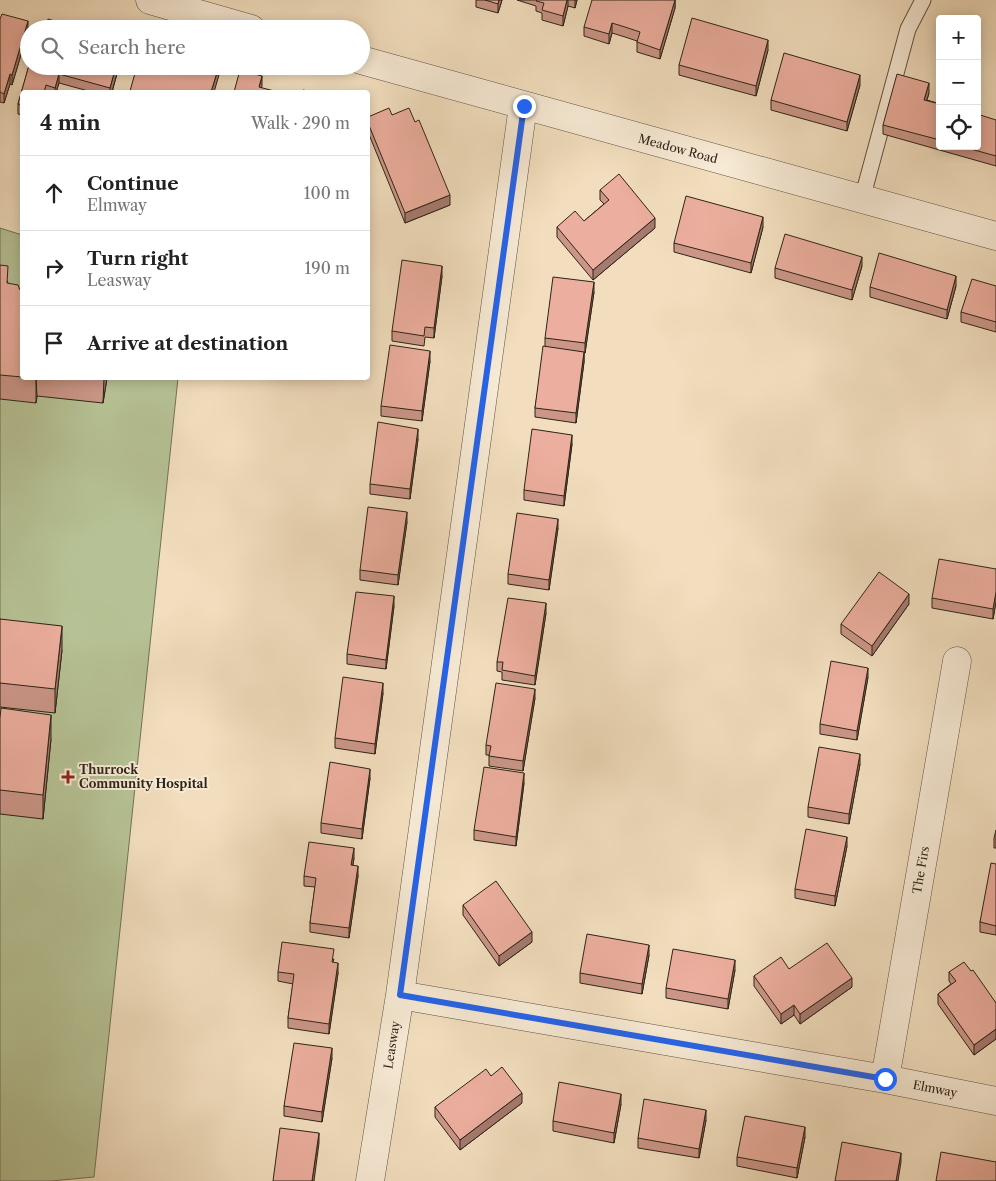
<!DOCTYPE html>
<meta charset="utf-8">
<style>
body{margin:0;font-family:"Libre Caslon Text",serif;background:#f2f2f2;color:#222}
.controls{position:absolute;right:15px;top:15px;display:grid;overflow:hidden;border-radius:5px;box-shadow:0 2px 12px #0003}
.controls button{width:45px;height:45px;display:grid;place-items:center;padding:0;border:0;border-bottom:1px solid #e0e0e0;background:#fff;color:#222;font:25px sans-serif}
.stop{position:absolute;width:15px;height:15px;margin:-11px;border:4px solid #2563eb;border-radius:50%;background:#fff}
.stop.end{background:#2563eb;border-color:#fff;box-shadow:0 1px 5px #0008}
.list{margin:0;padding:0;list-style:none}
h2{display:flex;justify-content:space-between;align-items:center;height:65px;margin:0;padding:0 20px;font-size:21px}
h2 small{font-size:16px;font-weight:400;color:#767676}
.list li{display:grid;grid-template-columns:32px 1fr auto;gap:15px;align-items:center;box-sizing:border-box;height:75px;padding:0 20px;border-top:1px solid #e0e0e0}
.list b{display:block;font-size:19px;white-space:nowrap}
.list p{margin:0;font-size:16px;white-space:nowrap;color:#767676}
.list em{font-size:16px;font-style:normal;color:#767676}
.icon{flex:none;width:28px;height:28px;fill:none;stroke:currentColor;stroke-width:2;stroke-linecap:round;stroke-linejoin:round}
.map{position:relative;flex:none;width:996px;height:1181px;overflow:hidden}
.search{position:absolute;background:#fff;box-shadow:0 2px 12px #0003;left:20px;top:20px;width:350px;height:55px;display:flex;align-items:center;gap:12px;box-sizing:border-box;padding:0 18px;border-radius:28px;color:#767676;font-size:19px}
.panel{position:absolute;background:#fff;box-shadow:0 2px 12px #0003;left:20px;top:90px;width:350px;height:290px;border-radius:5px}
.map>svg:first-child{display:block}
</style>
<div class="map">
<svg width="996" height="1181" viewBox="0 0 996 1181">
<rect width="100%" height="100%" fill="#f2debe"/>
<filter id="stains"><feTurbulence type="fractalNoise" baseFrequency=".004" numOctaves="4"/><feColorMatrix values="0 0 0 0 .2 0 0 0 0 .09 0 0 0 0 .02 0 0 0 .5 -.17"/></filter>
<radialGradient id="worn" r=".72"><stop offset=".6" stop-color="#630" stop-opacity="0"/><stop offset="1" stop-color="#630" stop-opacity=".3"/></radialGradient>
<!-- green -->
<path fill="#b6c295" stroke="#727356" d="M0 228 22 235V378H178L94 1177 51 1181H0Z"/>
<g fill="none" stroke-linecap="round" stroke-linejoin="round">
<!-- service casing -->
<g stroke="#5e5241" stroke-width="17">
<path id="service" d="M862 199 908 29 923 0"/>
</g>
<!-- minor casing -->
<g stroke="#5e5241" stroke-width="29">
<path id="minor" d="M150 0 251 29
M361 60 996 236
M400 995 885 1079 996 1101
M885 1079 957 661
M370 1181 400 995 523 106"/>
</g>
<!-- service -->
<use href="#service" stroke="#f7ead5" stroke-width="15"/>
<!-- minor -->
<use href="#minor" stroke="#f7ead5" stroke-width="28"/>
</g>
<!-- wall -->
<path fill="#cb9688" stroke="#2d2417" d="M476 0H502L498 13 476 7Z
M517 0H577L575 8 568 6 563 26 542 20V13L536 11V6Z
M675 0V8L660 59 637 52V41L625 37 612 33 609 44 584 36V27Z
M0 19 28 31 12 85 10 84 4 103 0 102Z
M768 50 756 96 679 75V65Z
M29 66H119L112 92H92L59 83 56 92H22V115L18 114V104Z
M860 85 847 131 771 110V100Z
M929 93 927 100 940 104V146H977L996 120V166L883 134V125Z
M392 115 415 122 450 205 405 223 368 132V117Z
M600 190 655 228 593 280 557 237V227L584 221 604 204 600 200Z
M763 227 751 273 674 252V243Z
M0 265 8 283 22 378H107L103 403 37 396 36 403 0 399Z
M862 266 852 300 775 278V268Z
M442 276 434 338 425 337 424 346 392 341V331Z
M956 286 947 319 870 297V287Z
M996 286V332L961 322V312Z
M594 292 585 353H584V362L576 423 535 417V408L545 347V338Z
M430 361 422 421 381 416V406Z
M418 439 410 499 370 494V484Z
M572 444 564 506 524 500V490Z
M407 522 398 585 360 580V570Z
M558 528 549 590 508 584V574Z
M996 569V602L993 619 932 608V598Z
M909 604 872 656 841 634V624Z
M394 606 386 669 347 664V654Z
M546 613 535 685 502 680V672L497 671V662Z
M0 619 62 650 55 713 0 707Z
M868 677 857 740 820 734V724Z
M383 693 375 754 335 748V738Z
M535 698 523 771 489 766V755H486V745Z
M0 718 51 739 43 819 0 814Z
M860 764 849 824 808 817V807Z
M370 778 362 839 321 833V823Z
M524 783 516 846 474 840V830Z
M996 830V848H994V838Z
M847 846 835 906 795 898V889Z
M354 858 353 865 358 876 349 938 310 932V923L315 887 304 886V876Z
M996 864V935L980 932V922Z
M463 905 532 942 499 966 463 915Z
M649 955 642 994 580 983V973Z
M334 959 333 962 338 973 329 1034 288 1028V1018L293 984 278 981V972Z
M789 969 852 987 800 1024 794 1015 781 1024 754 986V976Z
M735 970 728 1009 666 998V988Z
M971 971 996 1003V1039L974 1055 938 1004V994L951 984 949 981V972Z
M332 1058 322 1122 284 1116V1106Z
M491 1076 522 1103 460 1150 435 1117V1107Z
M621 1104 614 1143 553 1131V1121Z
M706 1120 699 1158 638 1148V1138Z
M805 1137 797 1178 737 1166V1157Z"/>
<!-- shaded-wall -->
<path fill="#a57a6f" stroke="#2d2417" d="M499 0H502L498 13V4Z
M567 0H568V6L563 26V16Z
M575 0H577L575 8Z
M675 0V8L660 59V50Z
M28 21V31L12 85V75Z
M612 23V33L609 44V34Z
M768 40V50L756 96V86Z
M116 66H119L112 92H110V88Z
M219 66V75L214 92H211Z
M10 74V84L4 103V94Z
M59 74V83L56 92H55V88Z
M860 75V85L847 131V122Z
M262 76V86L260 92 259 87Z
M929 83V93L924 109V100Z
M450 195V205L405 223V213Z
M763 217V227L751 273V263Z
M655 218V228L593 280V270Z
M862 257V266L852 300V290Z
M442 266V276L434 338V328Z
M956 276V286L947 319V310Z
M594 282V292L585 353V343Z
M430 351V361L422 421V411Z
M584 352V362L576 423V413Z
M36 378 37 396 36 403Z
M104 378H107L103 403Z
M418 429V439L410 499V489Z
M572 435V444L564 506V496Z
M407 512V522L398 585V575Z
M558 519V528L549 590V580Z
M996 592V602L993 619V609Z
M909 594V604L872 656V646Z
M394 596V606L386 669V660Z
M546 603V613L535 685V676Z
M62 626V650L55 713V689Z
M868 668V677L857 740V731Z
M383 683V693L375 754V744Z
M535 689V698L523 771V761Z
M51 715V739L43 819V795Z
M860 754V764L849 824V814Z
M370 769V778L362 839V829Z
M524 773V783L516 846V837Z
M847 837V846L835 906V896Z
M354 848V858L351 875V865Z
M358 866V876L349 938V928Z
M532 932V942L499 966V956Z
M649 945V955L642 994V984Z
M735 960V970L728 1009V999Z
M338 963V973L329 1034V1024Z
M852 978V987L800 1024V1014Z
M794 1005V1015L781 1024V1014Z
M996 1029V1039L974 1055V1045Z
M332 1048V1058L322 1122V1112Z
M522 1093V1103L460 1150V1140Z
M621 1094V1104L614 1143V1133Z
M706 1110V1120L699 1158V1149Z
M805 1127V1137L797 1178V1168Z
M319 1133V1143L314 1181H312Z
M901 1153V1162L898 1181H896Z"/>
<!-- building -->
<path fill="#ecae9e" stroke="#2d2417" d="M485 0H499L498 4Z
M537 0H567L563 16 542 10 544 3 536 1Z
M592 0H675L660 50 637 42 640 32 625 27 612 23 609 34 584 27Z
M2 14 28 21 12 75 10 74 4 94 0 92V19Z
M692 18 768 40 756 86 679 65Z
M48 19 81 29H45Z
M784 53 860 75 847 122 771 100Z
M29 65V66H116L110 88 59 74 55 88 46 85 44 92H22V105L18 104Z
M137 66H219L211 92H135L130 91Z
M240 70 262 76 259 87 278 92H234Z
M897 74 929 83 924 100 940 104V140L883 125Z
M303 90 312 92H303Z
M389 108 392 115 409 108 415 122 419 120 450 195 405 213 368 123V117Z
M977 114 996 120V156L960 146H977Z
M619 174 655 218 593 270 557 227 575 211 584 221 609 200 600 190Z
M686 196 763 217 751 263 674 243Z
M785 234 862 257 852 290 775 268Z
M879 253 956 276 947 310 870 287Z
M402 260 442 266 434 328 425 327 424 336 392 331Z
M0 265 8 266 7 283 18 285 20 290H22V377L0 375Z
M553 277 594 282 585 343 545 338Z
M972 279 996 286V322L961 312Z
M390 345 430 351 422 411 381 406Z
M543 346 584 352 576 413 535 408Z
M91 378H104L103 379Z
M378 422 418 429 410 489 370 484Z
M532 429 572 435 564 496 524 490Z
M368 507 407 512 398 575 360 570Z
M517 513 558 519 549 580 508 574Z
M939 559 996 569V592L993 609 932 598Z
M879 572 909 594 872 646 841 624Z
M356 592 394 596 386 660 347 654Z
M508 598 546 603 535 676 502 670 503 662H497Z
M0 619 62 626 55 689 0 683Z
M831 661 868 668 857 731 820 724Z
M343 677 383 683 375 744 335 738Z
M496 683 535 689 523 761 489 756 491 746 486 745Z
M1 708 51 715 43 795 0 790V718Z
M819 747 860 754 849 814 808 807Z
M330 762 370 769 362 829 321 823Z
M484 767 524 773 516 837 474 830Z
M806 829 847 837 835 896 795 889Z
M309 842 354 848 351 865 358 866 349 928 310 923 316 878 304 876Z
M991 863 996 864V926L980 922Z
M496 881 532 932 499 956 463 905Z
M587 934 649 945 642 984 580 973Z
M282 942 334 949 332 962 338 963 329 1024 288 1018 294 974 278 972Z
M827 943 852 978 800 1014 794 1005 781 1014 754 976 781 957 789 969Z
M673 949 735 960 728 999 666 988Z
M964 962 971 971 973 970 996 1003V1029L974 1045 938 994 956 981 949 972Z
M294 1043 332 1048 322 1112 284 1106Z
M502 1067 522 1093 460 1140 435 1107 486 1069 491 1076Z
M559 1082 621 1094 614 1133 553 1121Z
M644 1099 706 1110 699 1149 638 1138Z
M745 1116 805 1127 797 1168 737 1157Z
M280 1128 319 1133 312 1181H273Z
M842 1142 901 1153 896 1181H835Z
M941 1152 996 1162V1181H936Z"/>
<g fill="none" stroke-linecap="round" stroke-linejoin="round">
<!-- route -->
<path stroke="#2563eb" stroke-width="6" d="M524 106 400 995 885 1079"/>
</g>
<!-- markers -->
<path fill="#8f2418" stroke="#f7ead5" stroke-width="2" d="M65.5 769.5h5v5h5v5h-5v5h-5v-5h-5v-5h5z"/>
<g text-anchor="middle" stroke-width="4" stroke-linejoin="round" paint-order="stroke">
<!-- street labels -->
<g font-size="12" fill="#2d2417" stroke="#f7ead5">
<text transform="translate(678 149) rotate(15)" y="4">Meadow Road</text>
<text transform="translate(921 870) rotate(-80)" y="4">The Firs</text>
<text transform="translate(392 1045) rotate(-81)" y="4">Leasway</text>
<text transform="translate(935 1089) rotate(11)" y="4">Elmway</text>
</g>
<!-- poi labels -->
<g font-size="12" font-weight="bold" fill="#2d2417" stroke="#f7ead5" text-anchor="start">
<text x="79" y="774">Thurrock<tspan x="79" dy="14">Community Hospital</tspan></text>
</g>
</g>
<rect width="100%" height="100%" filter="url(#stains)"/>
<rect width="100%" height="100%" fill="url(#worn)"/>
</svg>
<div class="controls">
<button>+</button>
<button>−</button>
<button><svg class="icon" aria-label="locate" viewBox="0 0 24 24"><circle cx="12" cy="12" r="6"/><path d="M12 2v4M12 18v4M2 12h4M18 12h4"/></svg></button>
</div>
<div class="stop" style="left:885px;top:1079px"></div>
<div class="stop end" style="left:524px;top:106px"></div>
<div class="search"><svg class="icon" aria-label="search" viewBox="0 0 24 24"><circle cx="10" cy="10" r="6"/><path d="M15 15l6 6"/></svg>Search here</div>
<section class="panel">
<h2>4 min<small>Walk · 290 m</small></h2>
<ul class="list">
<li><svg class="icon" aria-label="ahead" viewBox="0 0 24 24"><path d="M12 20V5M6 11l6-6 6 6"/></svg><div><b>Continue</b><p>Elmway</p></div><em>100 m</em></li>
<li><svg class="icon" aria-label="right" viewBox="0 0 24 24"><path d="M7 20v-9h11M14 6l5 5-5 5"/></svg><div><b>Turn right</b><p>Leasway</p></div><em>190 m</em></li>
<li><svg class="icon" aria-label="arrive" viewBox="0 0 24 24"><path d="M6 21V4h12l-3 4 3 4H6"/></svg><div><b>Arrive at destination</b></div></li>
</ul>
</section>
</div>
